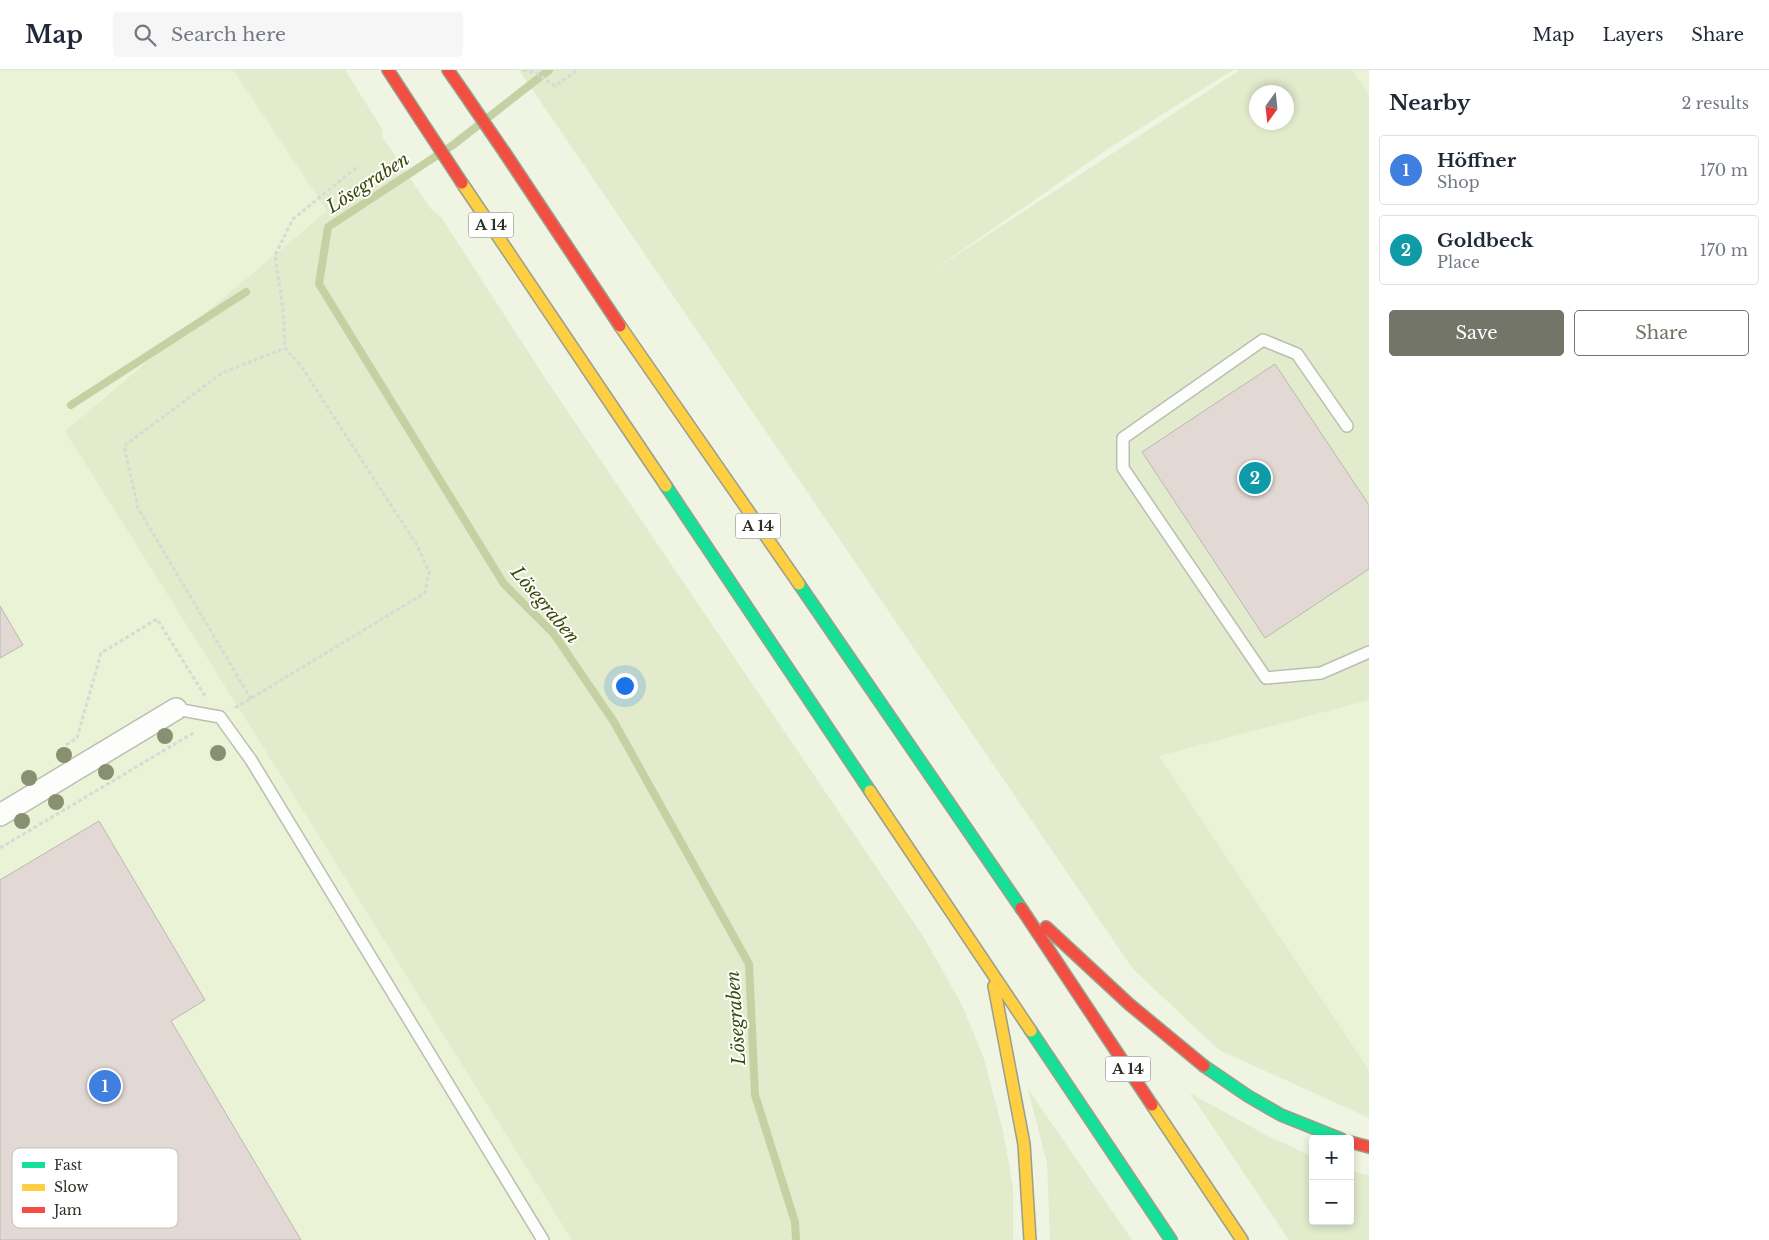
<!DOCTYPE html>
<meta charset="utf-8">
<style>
body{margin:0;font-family:"Libre Baskerville",serif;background:#f6f6f7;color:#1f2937}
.controls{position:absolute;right:15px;bottom:15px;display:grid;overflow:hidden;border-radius:5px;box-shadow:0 2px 8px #0003}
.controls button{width:45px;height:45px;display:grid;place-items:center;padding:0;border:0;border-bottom:1px solid #e0e1e3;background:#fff;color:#1f2937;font:25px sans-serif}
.compass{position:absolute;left:1249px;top:15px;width:45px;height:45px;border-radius:50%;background:#fff;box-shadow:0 2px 8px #0003;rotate:195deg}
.you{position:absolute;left:624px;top:615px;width:18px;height:18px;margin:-12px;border:4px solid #fff;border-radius:50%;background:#1a73e8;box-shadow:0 0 0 8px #1a73e833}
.badge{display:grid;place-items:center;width:32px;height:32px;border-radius:50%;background:#727568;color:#fff;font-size:16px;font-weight:700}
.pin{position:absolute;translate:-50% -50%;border:2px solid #fff;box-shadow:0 1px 5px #0006}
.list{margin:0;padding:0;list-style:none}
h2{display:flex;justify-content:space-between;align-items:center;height:65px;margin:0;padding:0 20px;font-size:21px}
h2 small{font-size:16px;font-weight:400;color:#747a83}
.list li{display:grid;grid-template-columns:32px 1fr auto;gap:15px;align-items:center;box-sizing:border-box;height:70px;margin:0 10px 10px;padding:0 10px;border:1px solid #e0e1e3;border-radius:5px}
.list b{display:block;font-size:19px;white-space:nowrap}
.list p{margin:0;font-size:16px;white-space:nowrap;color:#747a83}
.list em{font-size:16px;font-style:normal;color:#747a83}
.actions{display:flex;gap:10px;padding:15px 20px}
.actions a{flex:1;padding:11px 0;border:1px solid #727568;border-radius:5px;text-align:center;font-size:18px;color:#727568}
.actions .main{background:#727568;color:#fff}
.icon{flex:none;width:28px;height:28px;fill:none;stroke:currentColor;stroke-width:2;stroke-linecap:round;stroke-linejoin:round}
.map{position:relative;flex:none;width:1369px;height:1170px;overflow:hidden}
header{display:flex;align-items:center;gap:30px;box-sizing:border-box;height:70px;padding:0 25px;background:#fff;border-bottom:1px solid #e0e1e3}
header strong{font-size:24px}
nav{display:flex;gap:28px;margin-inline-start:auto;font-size:18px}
.search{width:350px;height:45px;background:#f6f6f7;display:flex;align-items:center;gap:12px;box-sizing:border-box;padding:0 18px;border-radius:5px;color:#747a83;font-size:19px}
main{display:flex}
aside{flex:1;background:#fff}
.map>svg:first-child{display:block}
</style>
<header>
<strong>Map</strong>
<div class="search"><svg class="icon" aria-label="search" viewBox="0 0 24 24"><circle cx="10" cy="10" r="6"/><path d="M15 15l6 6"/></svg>Search here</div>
<nav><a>Map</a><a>Layers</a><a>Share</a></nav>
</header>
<main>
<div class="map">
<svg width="1369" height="1170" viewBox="0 0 1369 1170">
<rect width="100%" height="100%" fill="#eff4e3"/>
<!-- built -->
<path fill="#ebf3d6" d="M0 0H233L327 141 65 361 572 1170H0Z
M1352 0H1369V24Z
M1369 630V1000L1159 686Z"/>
<!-- green -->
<path fill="#e2ebcc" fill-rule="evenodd" d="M233 0H345L382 59 383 68 431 139 441 147 547 311 923 866 962 935 984 989 1003 1061 1013 1118V1170H572L65 361 327 141Z
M519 0H1233L1109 78 928 204 1240 0H1352L1369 24V630L1159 686 1369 1000V1048L1219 980 1133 899ZM1256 22H1286V52H1256Z
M1028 1019 1132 1170H1050L1047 1093Z
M1190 1023 1266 1065 1313 1087V1151H1350V1101L1369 1105V1170H1289Z"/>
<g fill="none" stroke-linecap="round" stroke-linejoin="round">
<!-- stream -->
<path stroke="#c5d1a3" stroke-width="8" d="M549 0 453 75 328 157 319 214 504 514 554 564 614 652 749 894 755 1025 795 1152 796 1170
M71 335 246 222"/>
</g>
<!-- building -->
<path fill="#e2d8d4" stroke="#bcb8b3" d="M1275 294 1369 435V499L1265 568 1142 382Z
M0 536 23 575 0 588Z
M99 751 205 930 171 951 301 1170H0V810Z"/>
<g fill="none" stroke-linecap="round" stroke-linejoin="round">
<!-- lane casing -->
<g stroke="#bbbfb2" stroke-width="14">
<path id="lane" d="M1347 356 1297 284 1263 270 1123 368V398L1266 608 1321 603 1369 582
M176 639 220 647 251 690 543 1170"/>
</g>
<!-- street casing -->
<g stroke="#bbbfb2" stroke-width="24">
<path id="street" d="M0 745 176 639"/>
</g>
<!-- fast casing -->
<g stroke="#9a9f8a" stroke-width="14">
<path id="fast" d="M666 416 870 721
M799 514 1021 838
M1031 961 1171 1170
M1204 996 1248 1026 1281 1045 1341 1069"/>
</g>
<!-- slow casing -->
<g stroke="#9a9f8a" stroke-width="14">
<path id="slow" d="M462 113 666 416
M620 256 799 514
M870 721 1031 961
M994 916 1024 1074 1030 1170
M1152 1035 1242 1170"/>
</g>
<!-- jam casing -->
<g stroke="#9a9f8a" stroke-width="14">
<path id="jam" d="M388 0 420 49
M448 0 464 23
M505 83 620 256
M1021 838 1152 1035
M1046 857 1129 934 1204 996
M1350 1072 1369 1077"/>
</g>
<!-- path -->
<path stroke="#d8dad5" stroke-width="3" stroke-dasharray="4 2.5" stroke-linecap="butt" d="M523 0 536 3 555 16 578 0
M251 629 138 438 124 376 222 303 285 278
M235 638 425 523 429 502 418 477 301 296 285 278 283 240 275 185 293 149 357 97
M66 675 77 668 101 583 157 549 205 626
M0 778 195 662"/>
<!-- lane -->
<use href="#lane" stroke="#fdfdfb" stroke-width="11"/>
<!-- street -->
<use href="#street" stroke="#fdfdfb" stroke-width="21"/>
<!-- fast -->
<use href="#fast" stroke="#16e098" stroke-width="11"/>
<!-- slow -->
<use href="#slow" stroke="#ffcf43" stroke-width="11"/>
<!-- jam -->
<use href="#jam" stroke="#f24e42" stroke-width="11"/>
<!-- jam-bridge casing -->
<g stroke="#9a9f8a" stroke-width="14" stroke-linecap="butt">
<path id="jam-bridge" d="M464 23 505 83
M420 49 462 113"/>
</g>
<!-- jam-bridge -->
<use href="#jam-bridge" stroke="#f24e42" stroke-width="11"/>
</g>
<!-- trees -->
<g fill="#899071">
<circle cx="165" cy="666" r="8"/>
<circle cx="218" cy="683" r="8"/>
<circle cx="64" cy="685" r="8"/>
<circle cx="106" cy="702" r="8"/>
<circle cx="29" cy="708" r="8"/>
<circle cx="56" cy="732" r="8"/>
<circle cx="22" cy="751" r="8"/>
</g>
<g text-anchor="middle" stroke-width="4" stroke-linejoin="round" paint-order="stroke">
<!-- shield labels -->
<g fill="#fff" stroke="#6d6f66" stroke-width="1">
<rect x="468.5" y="142.5" width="45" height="25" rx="4"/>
<rect x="735.5" y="443.5" width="45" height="25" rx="4"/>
<rect x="1105.5" y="986.5" width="45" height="25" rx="4"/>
</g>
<g font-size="15" font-weight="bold" fill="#2e3125">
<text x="491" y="160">A 14</text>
<text x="758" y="461">A 14</text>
<text x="1128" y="1004">A 14</text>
</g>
<!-- water labels -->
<g font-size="18" font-style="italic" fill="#3e4a07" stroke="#fff">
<text transform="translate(368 113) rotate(-33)" y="6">Lösegraben</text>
<text transform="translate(545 535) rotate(50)" y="6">Lösegraben</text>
<text transform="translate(736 948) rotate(-94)" y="6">Lösegraben</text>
</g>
</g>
<!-- legend -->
<rect x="12" y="1078" width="166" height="80" rx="8" fill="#fff" stroke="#c0c1be" stroke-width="1"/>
<rect x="22" y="1092" width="23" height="6" fill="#16e098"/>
<rect x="22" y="1114" width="23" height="7" fill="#ffcf43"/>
<rect x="22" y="1137" width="23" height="6" fill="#f24e42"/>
<g font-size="14" fill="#2e3125">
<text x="54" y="1100">Fast</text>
<text x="54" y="1122">Slow</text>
<text x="54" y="1145">Jam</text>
</g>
</svg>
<div class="controls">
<button>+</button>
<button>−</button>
</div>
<svg class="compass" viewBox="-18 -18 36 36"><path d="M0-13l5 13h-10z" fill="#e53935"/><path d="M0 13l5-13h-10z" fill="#747a83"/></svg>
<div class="you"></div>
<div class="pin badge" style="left:105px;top:1016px;background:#3f7fe0">1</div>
<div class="pin badge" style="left:1255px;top:408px;background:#0f9aa8">2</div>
</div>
<aside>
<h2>Nearby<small>2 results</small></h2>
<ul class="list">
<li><span class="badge" style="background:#3f7fe0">1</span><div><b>Höffner</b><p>Shop</p></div><em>170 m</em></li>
<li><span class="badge" style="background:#0f9aa8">2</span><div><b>Goldbeck</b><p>Place</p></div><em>170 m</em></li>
</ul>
<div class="actions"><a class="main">Save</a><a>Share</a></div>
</aside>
</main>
